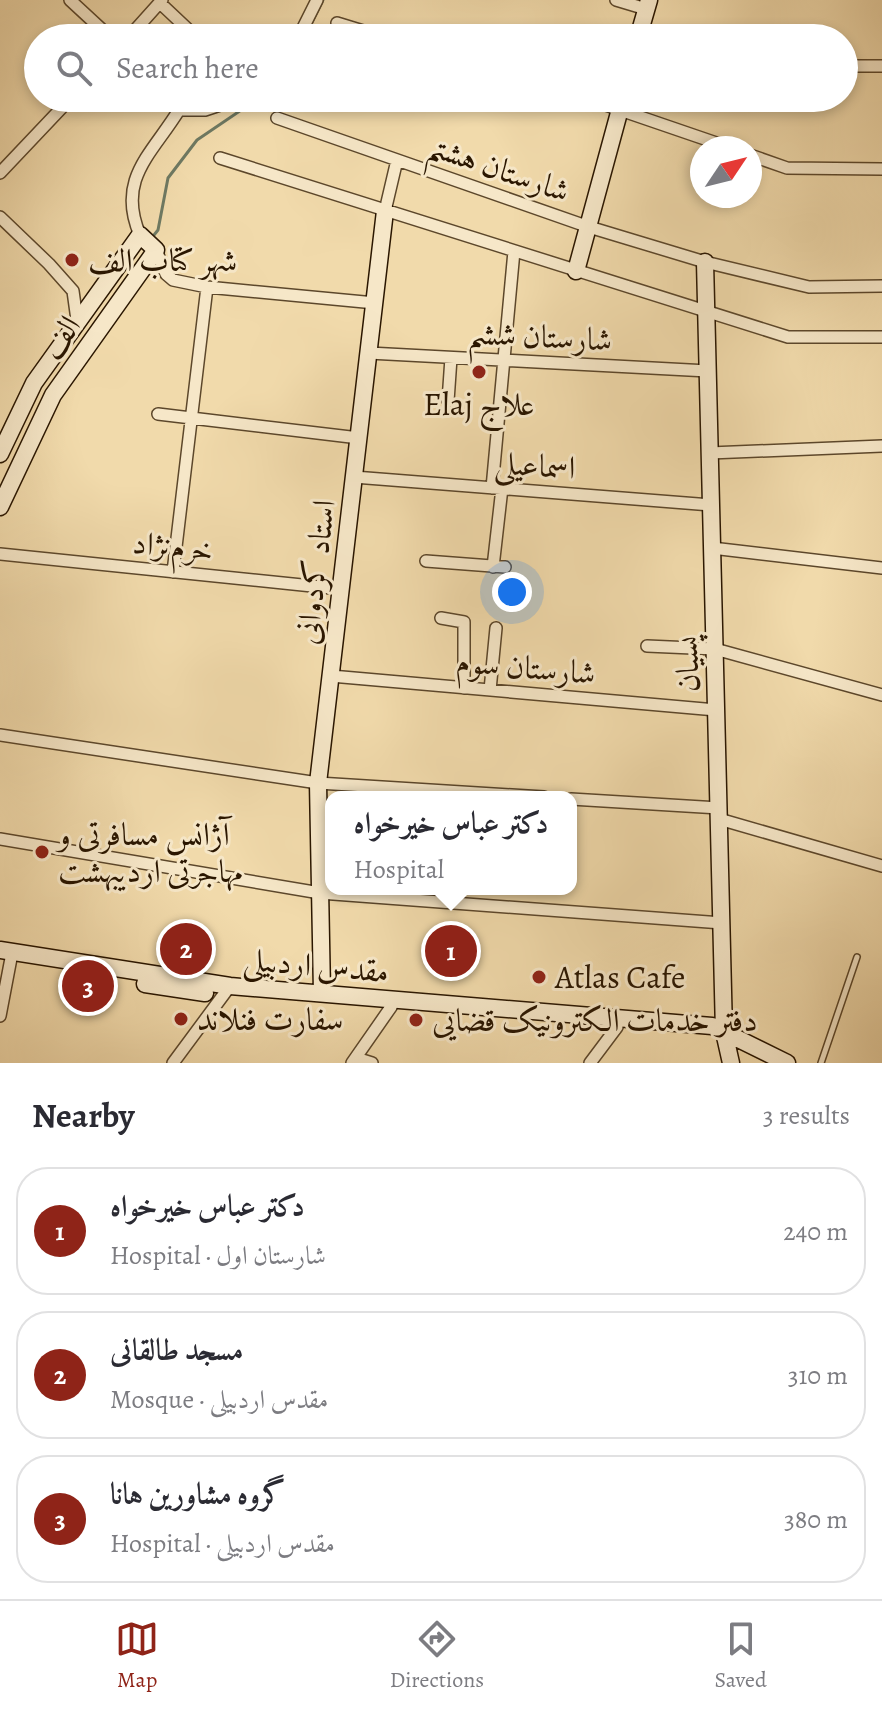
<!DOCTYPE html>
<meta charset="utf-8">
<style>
body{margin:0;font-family:Alegreya,Amiri,serif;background:#f7f7f7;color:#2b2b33}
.compass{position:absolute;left:690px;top:136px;width:72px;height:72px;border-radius:50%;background:#fff;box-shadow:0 4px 12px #0003;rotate:55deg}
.you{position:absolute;left:512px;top:592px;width:28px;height:28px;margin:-20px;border:6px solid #fff;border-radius:50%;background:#1a73e8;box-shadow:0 0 0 12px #1a73e833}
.badge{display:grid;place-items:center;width:52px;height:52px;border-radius:50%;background:#8f2418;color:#fff;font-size:26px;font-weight:700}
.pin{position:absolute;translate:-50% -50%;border:4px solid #fff;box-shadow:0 2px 8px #0006}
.popup{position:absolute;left:325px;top:791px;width:252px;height:104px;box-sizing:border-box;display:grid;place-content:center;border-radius:16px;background:#fff;filter:drop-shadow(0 2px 6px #0005);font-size:26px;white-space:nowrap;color:#7c7c81}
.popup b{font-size:30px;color:#2b2b33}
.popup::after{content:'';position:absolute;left:50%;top:100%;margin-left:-16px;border:16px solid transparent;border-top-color:#fff}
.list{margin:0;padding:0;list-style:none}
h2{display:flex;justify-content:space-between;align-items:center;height:104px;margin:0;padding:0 32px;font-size:34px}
h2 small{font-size:26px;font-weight:400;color:#7c7c81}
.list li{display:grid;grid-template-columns:52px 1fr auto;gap:24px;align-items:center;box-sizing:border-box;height:128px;margin:0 16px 16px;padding:0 16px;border:2px solid #e1e1e2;border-radius:32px}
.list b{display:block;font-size:30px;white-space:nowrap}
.list p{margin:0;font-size:26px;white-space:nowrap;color:#7c7c81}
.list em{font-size:26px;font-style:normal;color:#7c7c81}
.icon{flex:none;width:44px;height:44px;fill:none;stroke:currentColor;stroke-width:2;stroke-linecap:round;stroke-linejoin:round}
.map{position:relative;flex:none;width:882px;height:1063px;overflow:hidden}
.search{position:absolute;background:#fff;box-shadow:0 4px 12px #0003;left:24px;right:24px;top:24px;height:88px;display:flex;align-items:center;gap:20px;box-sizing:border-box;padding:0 28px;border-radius:44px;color:#7c7c81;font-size:30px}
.sheet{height:536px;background:#fff}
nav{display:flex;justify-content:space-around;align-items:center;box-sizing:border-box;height:112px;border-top:2px solid #e1e1e2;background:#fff;font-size:22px;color:#7c7c81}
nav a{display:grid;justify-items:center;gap:4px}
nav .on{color:#8f2418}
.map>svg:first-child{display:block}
</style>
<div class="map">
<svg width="882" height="1063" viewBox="0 0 882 1063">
<rect width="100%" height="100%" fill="#f1daab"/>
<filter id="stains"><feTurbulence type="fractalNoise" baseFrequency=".0025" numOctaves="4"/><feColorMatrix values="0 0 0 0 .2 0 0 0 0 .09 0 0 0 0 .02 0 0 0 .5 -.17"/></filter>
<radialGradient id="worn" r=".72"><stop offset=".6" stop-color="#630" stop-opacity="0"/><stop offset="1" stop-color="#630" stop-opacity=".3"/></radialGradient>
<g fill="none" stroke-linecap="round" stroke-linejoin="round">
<!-- stream -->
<path stroke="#6e7962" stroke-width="3" d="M304 38 323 0
M154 235 158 230 168 178 197 140 259 98"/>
<!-- lane casing -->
<g stroke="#5c472b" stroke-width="8">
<path id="lane" d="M821 1063 857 957"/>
</g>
<!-- street casing -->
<g stroke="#5c472b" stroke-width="14">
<path id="street" d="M70 0 111 38
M616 0 646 9
M160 3 194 35
M337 23 386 38
M128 38 162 0
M298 38 317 0
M844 66H882
M585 98 731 148
M179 110H205L241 98
M277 118 589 227 705 262 809 287 882 286
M750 155 787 168 882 169
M220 158 788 337H882
M0 173 71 98
M385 211 397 160
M0 217 49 264 73 291 77 320
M140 235C116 179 152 154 179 110L174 98
M156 250 166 274 173 280 207 287 375 303
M369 353 708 371
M448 401 451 358
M158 414 359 438
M710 453 882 446
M354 477 711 505
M492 488 514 251
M712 548 882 568
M0 554 341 589
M426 561 505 567
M493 567 502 488
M173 572 207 287
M441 618 464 622V688
M647 646 715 649 882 695
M331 676 716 710
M490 690 496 628
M0 735 318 783 544 797
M571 799 719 808
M719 819 882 866
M0 839 320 893 722 923
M0 1016 12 953
M356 1058 372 1063
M173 1063 230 986
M352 1063 391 1007 394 999
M590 1063 617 1027"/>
</g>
<!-- secondary casing -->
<g stroke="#2a1600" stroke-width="19">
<path id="secondary" d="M638 38 649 0
M705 262 724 1032 731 1063
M576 271 623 98
M0 454 34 383 140 235 156 250 53 395 0 507
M0 950 230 986 712 1026 787 1063
M145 984 205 993
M322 993 318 783 385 211"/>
</g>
<!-- lane -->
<use href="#lane" stroke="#f6e7c8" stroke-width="5"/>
<!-- street -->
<use href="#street" stroke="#f6e7c8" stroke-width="11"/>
<!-- secondary -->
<use href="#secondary" stroke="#f6e7c8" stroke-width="16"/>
</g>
<!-- markers -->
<g fill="#8f2418" stroke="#f6e7c8" stroke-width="3">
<circle cx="72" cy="260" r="8"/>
<circle cx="479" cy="372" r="8"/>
<circle cx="42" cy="852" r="8"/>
<circle cx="539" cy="977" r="8"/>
<circle cx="181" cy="1019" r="8"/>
<circle cx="416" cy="1020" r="8"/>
</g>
<g text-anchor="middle" stroke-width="6" stroke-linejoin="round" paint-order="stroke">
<!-- street labels -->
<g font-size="32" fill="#2a1600" stroke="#f6e7c8">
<text transform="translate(499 168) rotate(19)" y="11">شارستان هشتم</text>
<text transform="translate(540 336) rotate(3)" y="11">شارستان ششم</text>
<text transform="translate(60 337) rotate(-55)" y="11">الف</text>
<text transform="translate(535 465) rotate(4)" y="11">اسماعیلی</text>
<text transform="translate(173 546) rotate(6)" y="11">خرم‌نژاد</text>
<text transform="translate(315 572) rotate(-83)" y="11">استاد کردوانی</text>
<text transform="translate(687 664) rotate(-91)" y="11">پسیان</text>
<text transform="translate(526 667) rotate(5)" y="11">شارستان سوم</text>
<text transform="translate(316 965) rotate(5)" y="11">مقدس اردبیلی</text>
</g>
<!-- poi labels -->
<g font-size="32" fill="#2a1600" stroke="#f6e7c8" text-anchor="start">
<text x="88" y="271">شهر کتاب الف</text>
<text x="479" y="415" text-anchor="middle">Elaj علاج</text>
<text x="58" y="845">آژانس مسافرتی و<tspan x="58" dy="37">مهاجرتی اردیبهشت</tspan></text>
<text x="555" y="988">Atlas Cafe</text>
<text x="197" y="1030">سفارت فنلاند</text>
<text x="432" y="1031">دفتر خدمات الکترونیک قضایی</text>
</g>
</g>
<rect width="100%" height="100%" filter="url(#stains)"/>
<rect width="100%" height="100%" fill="url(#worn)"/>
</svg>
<svg class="compass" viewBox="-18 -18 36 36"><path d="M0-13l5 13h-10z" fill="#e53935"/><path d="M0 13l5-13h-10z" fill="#7c7c81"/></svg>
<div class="you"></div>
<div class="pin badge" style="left:451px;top:951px">1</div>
<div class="popup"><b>دکتر عباس خیرخواه</b>Hospital</div>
<div class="pin badge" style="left:186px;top:949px">2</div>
<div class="pin badge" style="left:88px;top:986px">3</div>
<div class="search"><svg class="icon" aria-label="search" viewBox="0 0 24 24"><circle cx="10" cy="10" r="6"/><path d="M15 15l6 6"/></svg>Search here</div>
</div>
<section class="sheet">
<h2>Nearby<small>3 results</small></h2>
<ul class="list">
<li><span class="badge">1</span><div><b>دکتر عباس خیرخواه</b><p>Hospital · شارستان اول</p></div><em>240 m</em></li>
<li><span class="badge">2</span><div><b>مسجد طالقانی</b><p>Mosque · مقدس اردبیلی</p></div><em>310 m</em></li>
<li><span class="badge">3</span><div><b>گروه مشاورین هانا</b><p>Hospital · مقدس اردبیلی</p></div><em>380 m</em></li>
</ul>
</section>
<nav>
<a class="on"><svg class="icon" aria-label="map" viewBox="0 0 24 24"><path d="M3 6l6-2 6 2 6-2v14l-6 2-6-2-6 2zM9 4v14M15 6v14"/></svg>Map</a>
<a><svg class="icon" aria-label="directions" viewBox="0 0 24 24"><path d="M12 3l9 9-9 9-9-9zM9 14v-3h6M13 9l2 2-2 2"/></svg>Directions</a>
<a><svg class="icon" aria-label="saved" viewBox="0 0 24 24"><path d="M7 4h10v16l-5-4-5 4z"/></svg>Saved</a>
</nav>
